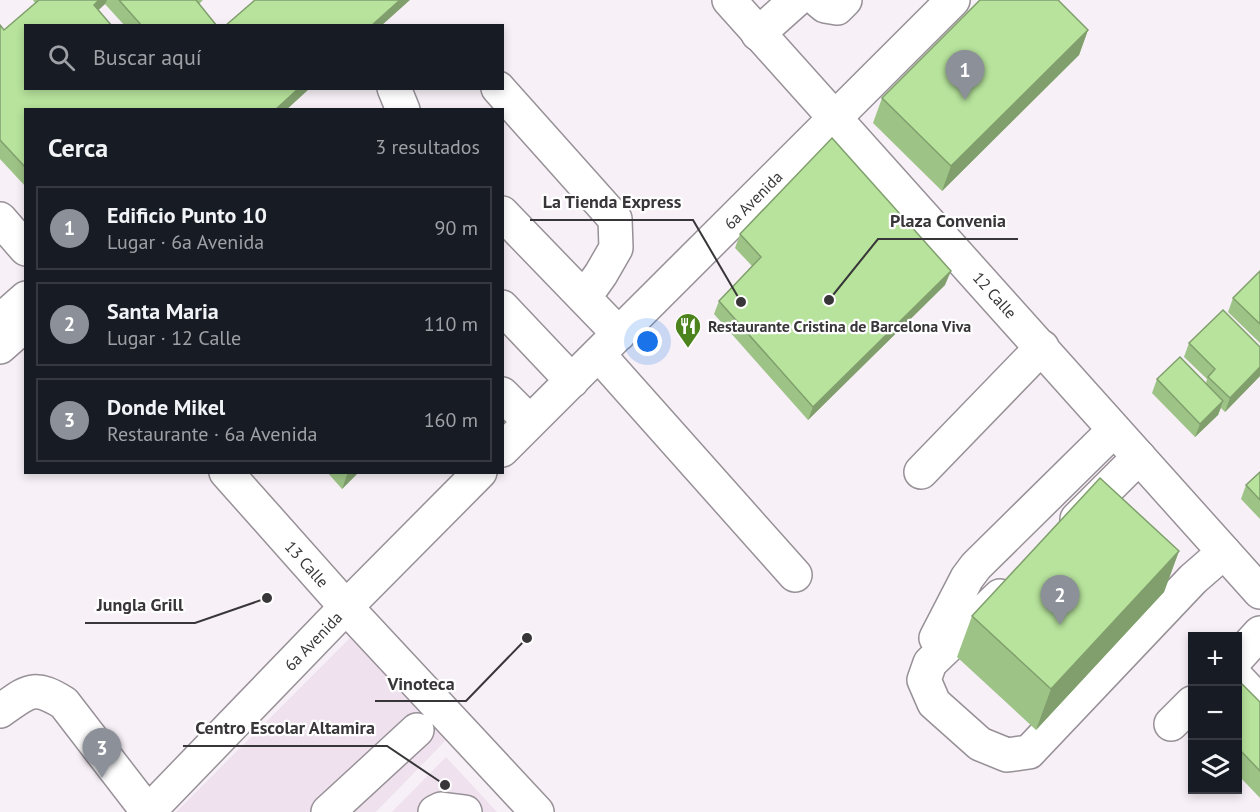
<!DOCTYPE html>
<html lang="es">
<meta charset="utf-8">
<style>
body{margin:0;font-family:"PT Sans",sans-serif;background:#20242c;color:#f1f3f6}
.controls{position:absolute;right:18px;bottom:18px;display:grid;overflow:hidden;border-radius:0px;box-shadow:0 3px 9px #0003}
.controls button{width:54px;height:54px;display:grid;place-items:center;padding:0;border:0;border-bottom:2px solid #363941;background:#171b24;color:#f1f3f6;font:30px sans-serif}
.you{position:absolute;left:648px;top:342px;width:21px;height:21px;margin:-15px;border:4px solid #fff;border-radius:50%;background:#1a73e8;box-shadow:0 0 0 9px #1a73e833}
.badge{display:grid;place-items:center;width:39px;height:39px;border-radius:50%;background:#8c9099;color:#fff;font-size:20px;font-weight:700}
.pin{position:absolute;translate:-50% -50px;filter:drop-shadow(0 2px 3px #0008)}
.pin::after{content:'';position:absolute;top:32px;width:21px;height:18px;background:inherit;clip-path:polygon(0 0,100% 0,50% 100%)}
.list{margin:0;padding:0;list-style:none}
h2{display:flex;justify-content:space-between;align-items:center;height:78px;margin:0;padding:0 24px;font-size:26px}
h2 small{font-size:20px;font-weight:400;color:#9ea1a6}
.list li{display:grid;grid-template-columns:39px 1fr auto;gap:18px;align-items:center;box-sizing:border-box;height:84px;margin:0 12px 12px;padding:0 12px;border:2px solid #363941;border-radius:0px}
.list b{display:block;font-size:22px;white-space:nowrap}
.list p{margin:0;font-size:20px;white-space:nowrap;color:#9ea1a6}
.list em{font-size:20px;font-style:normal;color:#9ea1a6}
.icon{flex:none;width:33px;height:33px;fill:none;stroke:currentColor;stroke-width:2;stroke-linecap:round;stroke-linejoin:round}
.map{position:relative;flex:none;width:1260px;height:812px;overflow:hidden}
.search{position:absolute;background:#171b24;box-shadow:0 3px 9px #0003;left:24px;top:24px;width:480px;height:66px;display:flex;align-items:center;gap:15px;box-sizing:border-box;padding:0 21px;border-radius:0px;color:#9ea1a6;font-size:22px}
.panel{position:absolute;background:#171b24;box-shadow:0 3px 9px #0003;left:24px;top:108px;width:480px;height:366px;border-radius:0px}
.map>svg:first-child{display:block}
</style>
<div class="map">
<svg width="1260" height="812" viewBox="0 0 1260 812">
<rect width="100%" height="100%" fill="#f7f0f7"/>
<!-- built -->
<path fill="#efe2ee" d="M353 635 449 737 376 812H176Z
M446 757 497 812H392Z"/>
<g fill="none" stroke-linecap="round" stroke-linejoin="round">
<!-- minor casing -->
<g stroke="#979197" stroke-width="36">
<path id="minor" d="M818 0 825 6 837 8 845 0
M758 34 796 0
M394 88 403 110
M498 88 615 219 616 248 601 274 584 298
M502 213 619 334
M0 219 26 249
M502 307 572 381
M0 321 26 298
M0 347 26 324
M599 355 795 575
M502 394 530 422
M502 450 953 0
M226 472 346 607 537 812
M921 472 1042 347
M1077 519 1139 457
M1000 596 930 663 924 680 934 703 980 744 1007 755 1029 752 1193 579 1224 552
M936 638 967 578 976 566 1114 430
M1238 657 1260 633
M1238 679 1260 702
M0 711C28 692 32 683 64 703L148 812
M1171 724 1192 703
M148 812 346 607 480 472
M328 812 417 730
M435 812 441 809 465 812"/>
</g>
<!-- major casing -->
<g stroke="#979197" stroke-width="36">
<path id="major" d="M729 0 1260 592"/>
</g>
<!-- minor -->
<use href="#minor" stroke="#fff" stroke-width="33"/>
<!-- major -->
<use href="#major" stroke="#fff" stroke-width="33"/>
</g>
<!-- wall -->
<path fill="#9dc386" d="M33 0H203L199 4 217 26H125L105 4 98 10 26 88H310L286 110H26V187L0 159V25L4 30 35 3Z
M1088 30 1079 55 942 191 873 123 882 98Z
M740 234 945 285 808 420 714 314 719 301 752 266 735 248Z
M1260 271V343L1228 312 1233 298Z
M1189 343 1260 347V376L1225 412 1221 408 1218 415 1195 437 1152 393 1157 379 1206 383 1207 379 1184 357Z
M327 472H359L342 489Z
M1260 472V519L1241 499 1246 485Z
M1179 551 1164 592 1036 730 957 657 972 616Z
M1238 689 1260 702V798L1238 775Z"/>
<!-- shaded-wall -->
<path fill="#809f6d" d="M99 0H107L105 4 89 19 94 5Z
M400 0H410L381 26H371Z
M1088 30 1079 55 942 191 951 166Z
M299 88H310L286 110H275Z
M951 271 945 285 808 420 813 407Z
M1260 367V376L1225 412 1230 398Z
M1223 401 1218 415 1195 437 1200 424Z
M348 472H359L342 489Z
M1179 551 1164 592 1036 730 1051 689Z"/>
<!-- building -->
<path fill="#b7e39c" stroke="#809f6d" stroke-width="1.5" d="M39 0H99L94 5 112 26H26V88H299L275 110H26V168L0 140V25L4 30Z
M119 0H196L217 26H142Z
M255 0H400L371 26H225Z
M980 0H1058L1088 30 951 166 882 98Z
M832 138 951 271 813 407 719 301 761 257 740 234Z
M1260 271V324L1233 298Z
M1223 310 1260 347V367L1230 398 1208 377 1215 369 1189 343Z
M1180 357 1223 401 1200 424 1157 379Z
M1260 472V500L1246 485Z
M1100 478 1179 551 1051 689 972 616Z
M1242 684 1260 702V771L1238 748V689Z"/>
<!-- icons -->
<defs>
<g id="restaurant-pin" transform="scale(1.35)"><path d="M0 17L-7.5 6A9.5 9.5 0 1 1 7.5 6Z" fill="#4c831c" stroke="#fff"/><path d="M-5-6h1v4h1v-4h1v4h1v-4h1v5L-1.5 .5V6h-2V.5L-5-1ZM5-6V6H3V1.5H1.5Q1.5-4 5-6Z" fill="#fff"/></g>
</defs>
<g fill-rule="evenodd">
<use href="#restaurant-pin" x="688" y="326"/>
</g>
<g text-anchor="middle" stroke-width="4.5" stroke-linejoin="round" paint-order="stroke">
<!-- street labels -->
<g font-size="16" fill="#383638" stroke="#fff">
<text transform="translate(753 200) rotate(-45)" y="6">6a Avenida</text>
<text transform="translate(995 295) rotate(48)" y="6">12 Calle</text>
<text transform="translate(307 564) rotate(48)" y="6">13 Calle</text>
<text transform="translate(313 641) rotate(-46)" y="6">6a Avenida</text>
</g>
<!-- poi labels -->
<g font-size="16" font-weight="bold" fill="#383638" stroke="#fff" text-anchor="start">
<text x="708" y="332">Restaurante Cristina de Barcelona Viva</text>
</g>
</g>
<!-- callouts -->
<path fill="none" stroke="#383638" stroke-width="2" d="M741 302L693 220H530M829 300L878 239H1018M267 598L195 623H85M527 638L466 701H375M445 785L387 746H183"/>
<g fill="#383638" stroke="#fff" stroke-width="2">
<circle cx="741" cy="302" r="6"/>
<circle cx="829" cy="300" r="6"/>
<circle cx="267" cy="598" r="6"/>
<circle cx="527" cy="638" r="6"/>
<circle cx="445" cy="785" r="6"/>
</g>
<g font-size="18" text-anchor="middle" font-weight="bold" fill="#383638" stroke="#fff" stroke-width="4.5" stroke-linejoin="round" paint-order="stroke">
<text x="612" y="208">La Tienda Express</text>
<text x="948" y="227">Plaza Convenia</text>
<text x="140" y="611">Jungla Grill</text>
<text x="421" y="690">Vinoteca</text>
<text x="285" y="734">Centro Escolar Altamira</text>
</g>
</svg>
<div class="controls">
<button>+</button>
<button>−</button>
<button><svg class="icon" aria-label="layers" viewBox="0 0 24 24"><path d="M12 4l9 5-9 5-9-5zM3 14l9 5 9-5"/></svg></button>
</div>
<div class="you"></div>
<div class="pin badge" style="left:965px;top:100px">1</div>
<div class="pin badge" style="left:1060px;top:625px">2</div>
<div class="pin badge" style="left:102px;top:778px">3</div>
<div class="search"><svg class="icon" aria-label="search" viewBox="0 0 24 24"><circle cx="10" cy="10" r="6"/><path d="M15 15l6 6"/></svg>Buscar aquí</div>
<section class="panel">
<h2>Cerca<small>3 resultados</small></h2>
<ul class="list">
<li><span class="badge">1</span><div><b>Edificio Punto 10</b><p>Lugar · 6a Avenida</p></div><em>90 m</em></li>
<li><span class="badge">2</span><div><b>Santa Maria</b><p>Lugar · 12 Calle</p></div><em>110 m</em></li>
<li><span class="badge">3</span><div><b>Donde Mikel</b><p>Restaurante · 6a Avenida</p></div><em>160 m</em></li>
</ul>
</section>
</div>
